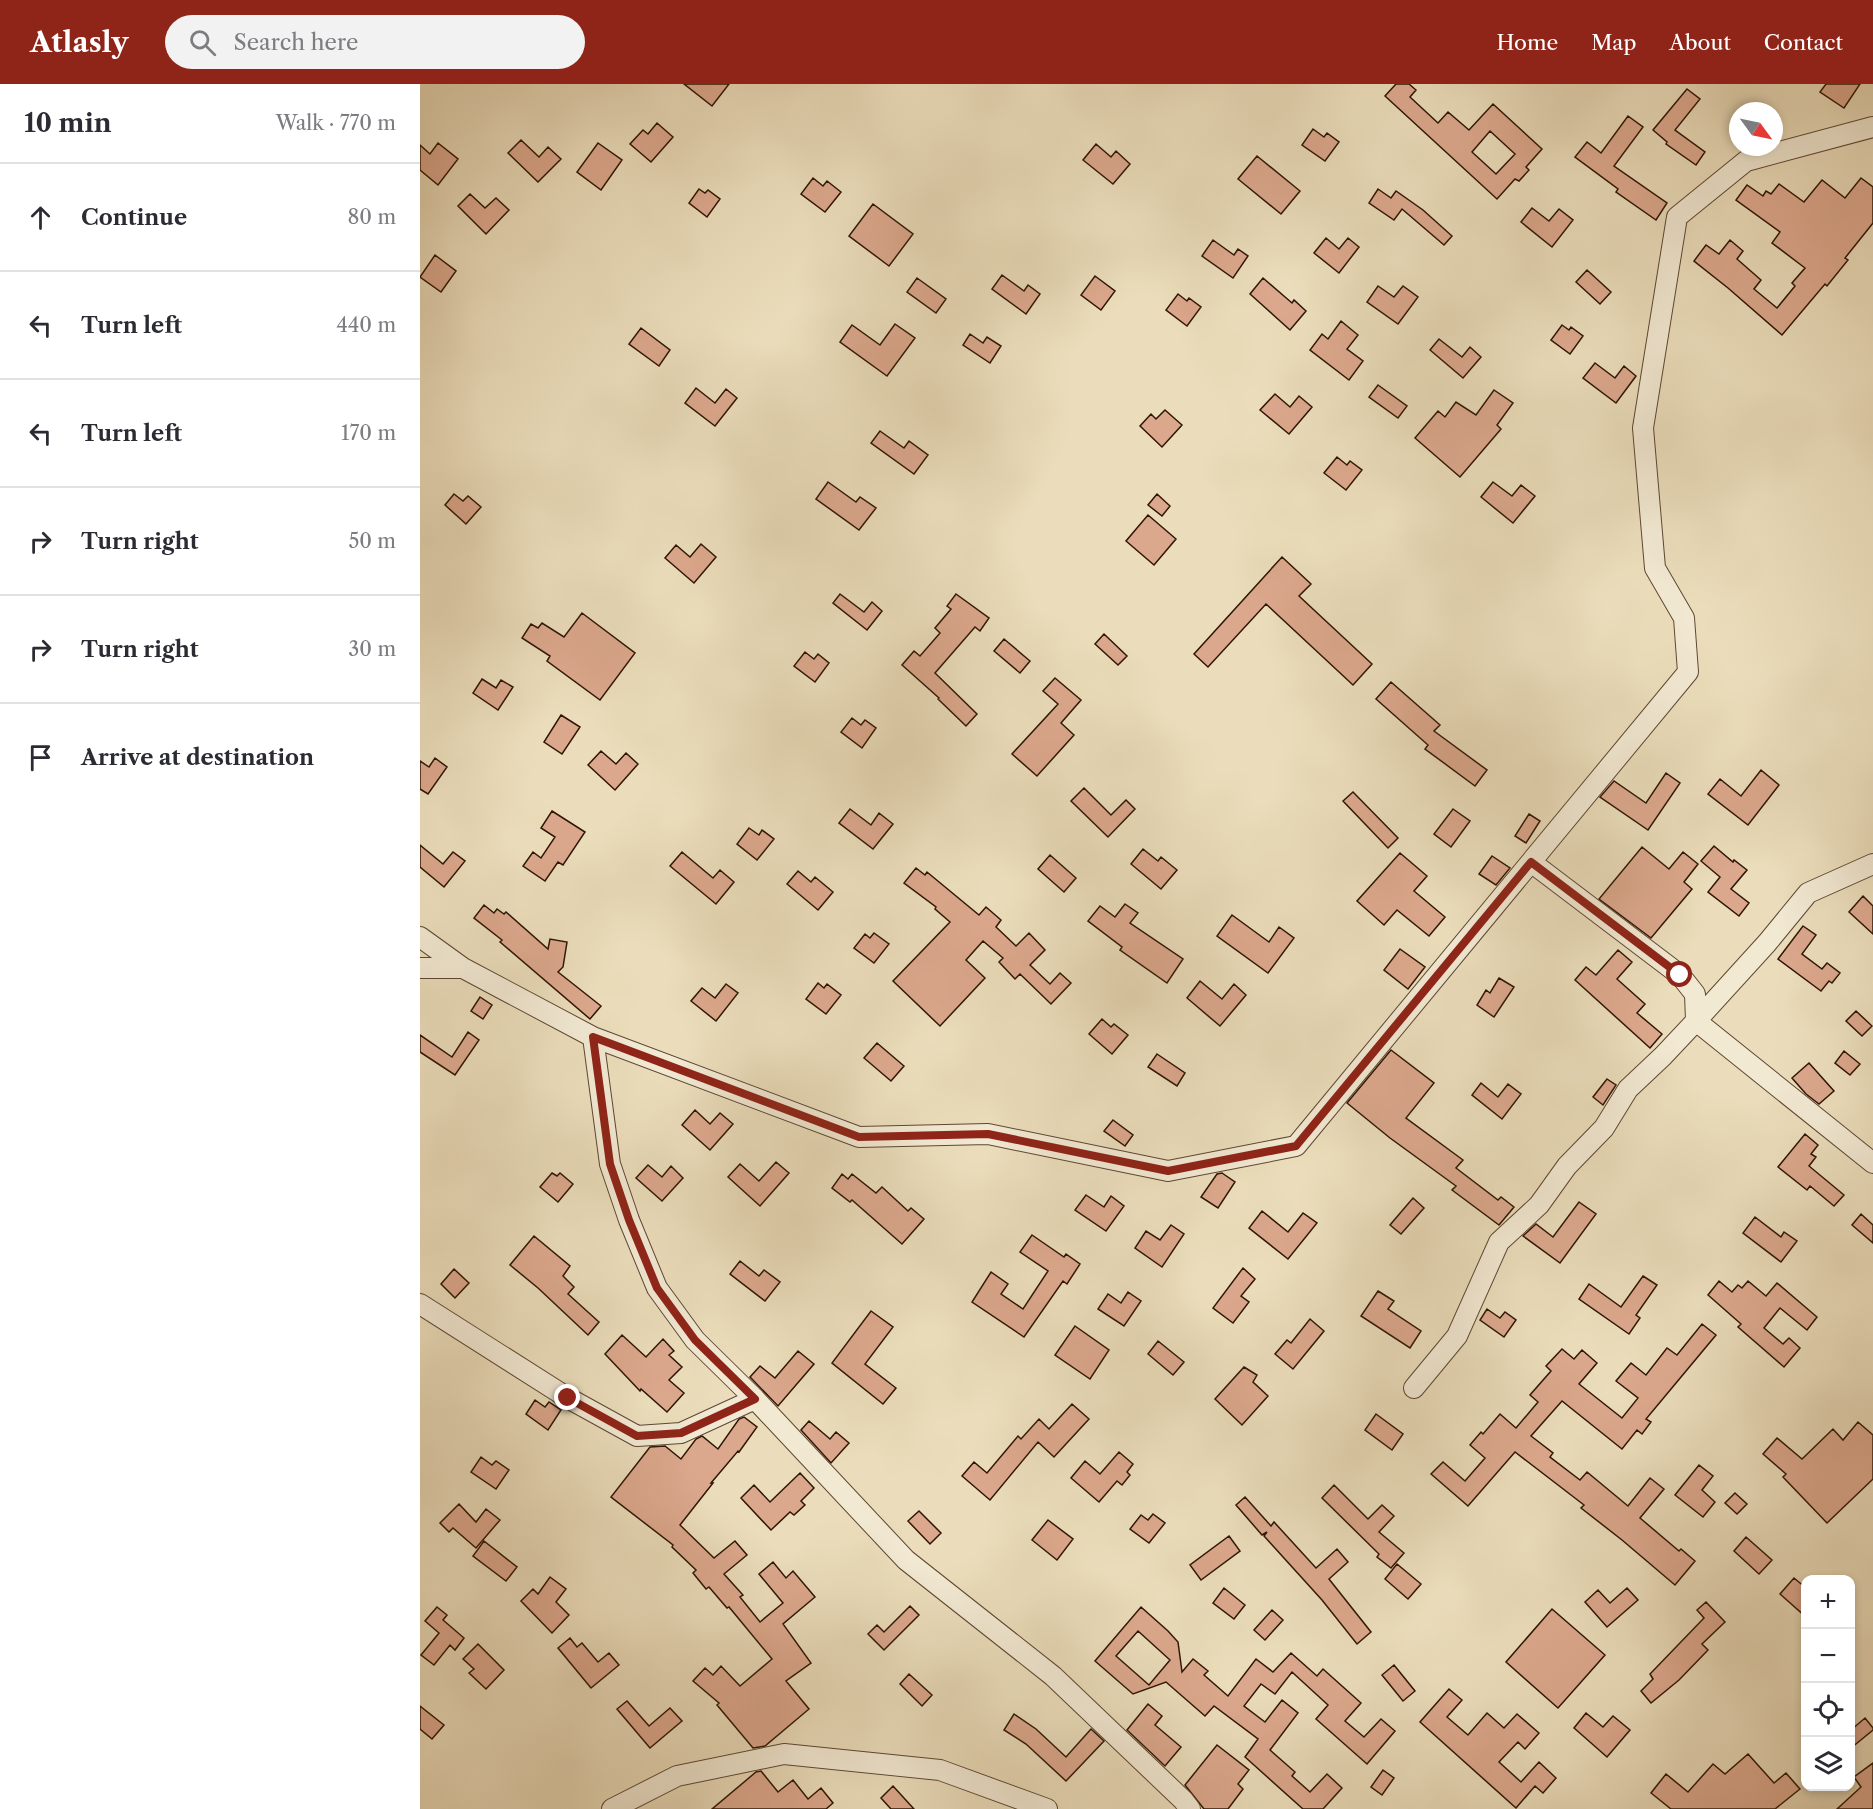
<!DOCTYPE html>
<meta charset="utf-8">
<style>
body{margin:0;font-family:"Libre Caslon Text",serif;background:#f2f2f3;color:#2b2b33}
.controls{position:absolute;right:18px;bottom:18px;display:grid;overflow:hidden;border-radius:12px;box-shadow:0 3px 9px #0003}
.controls button{width:54px;height:54px;display:grid;place-items:center;padding:0;border:0;border-bottom:2px solid #e1e1e2;background:#fff;color:#2b2b33;font:30px sans-serif}
.compass{position:absolute;left:1309px;top:18px;width:54px;height:54px;border-radius:50%;background:#fff;box-shadow:0 3px 9px #0003;rotate:123deg}
.stop{position:absolute;width:18px;height:18px;margin:-14px;border:4px solid #8f2418;border-radius:50%;background:#fff}
.stop.end{background:#8f2418;border-color:#fff;box-shadow:0 2px 6px #0008}
.list{margin:0;padding:0;list-style:none}
h2{display:flex;justify-content:space-between;align-items:center;height:78px;margin:0;padding:0 24px;font-size:26px}
h2 small{font-size:20px;font-weight:400;color:#7c7c81}
.list li{display:grid;grid-template-columns:39px 1fr auto;gap:18px;align-items:center;box-sizing:border-box;height:108px;padding:0 24px;border-top:2px solid #e1e1e2}
.list b{display:block;font-size:22px;white-space:nowrap}
.list em{font-size:20px;font-style:normal;color:#7c7c81}
.icon{flex:none;width:33px;height:33px;fill:none;stroke:currentColor;stroke-width:2;stroke-linecap:round;stroke-linejoin:round}
.map{position:relative;flex:none;width:1453px;height:1725px;overflow:hidden}
header{display:flex;align-items:center;gap:36px;box-sizing:border-box;height:84px;padding:0 30px;background:#8f2418;color:#fff}
header strong{font-size:28px}
nav{display:flex;gap:33px;margin-inline-start:auto;font-size:21px}
.search{width:420px;height:54px;background:#f2f2f3;display:flex;align-items:center;gap:15px;box-sizing:border-box;padding:0 21px;border-radius:33px;color:#7c7c81;font-size:22px}
main{display:flex}
aside{flex:1;background:#fff}
.map>svg:first-child{display:block}
</style>
<header>
<strong>Atlasly</strong>
<div class="search"><svg class="icon" aria-label="search" viewBox="0 0 24 24"><circle cx="10" cy="10" r="6"/><path d="M15 15l6 6"/></svg>Search here</div>
<nav><a>Home</a><a>Map</a><a>About</a><a>Contact</a></nav>
</header>
<main>
<aside>
<h2>10 min<small>Walk · 770 m</small></h2>
<ul class="list">
<li><svg class="icon" aria-label="ahead" viewBox="0 0 24 24"><path d="M12 20V5M6 11l6-6 6 6"/></svg><div><b>Continue</b></div><em>80 m</em></li>
<li><svg class="icon" aria-label="left" viewBox="0 0 24 24"><path d="M17 20v-9H6M10 6l-5 5 5 5"/></svg><div><b>Turn left</b></div><em>440 m</em></li>
<li><svg class="icon" aria-label="left" viewBox="0 0 24 24"><path d="M17 20v-9H6M10 6l-5 5 5 5"/></svg><div><b>Turn left</b></div><em>170 m</em></li>
<li><svg class="icon" aria-label="right" viewBox="0 0 24 24"><path d="M7 20v-9h11M14 6l5 5-5 5"/></svg><div><b>Turn right</b></div><em>50 m</em></li>
<li><svg class="icon" aria-label="right" viewBox="0 0 24 24"><path d="M7 20v-9h11M14 6l5 5-5 5"/></svg><div><b>Turn right</b></div><em>30 m</em></li>
<li><svg class="icon" aria-label="arrive" viewBox="0 0 24 24"><path d="M6 21V4h12l-3 4 3 4H6"/></svg><div><b>Arrive at destination</b></div></li>
</ul>
</aside>
<div class="map">
<svg width="1453" height="1725" viewBox="0 0 1453 1725">
<rect width="100%" height="100%" fill="#ebddbb"/>
<filter id="stains"><feTurbulence type="fractalNoise" baseFrequency=".00333" numOctaves="4"/><feColorMatrix values="0 0 0 0 .2 0 0 0 0 .09 0 0 0 0 .02 0 0 0 .5 -.17"/></filter>
<radialGradient id="worn" r=".72"><stop offset=".6" stop-color="#630" stop-opacity="0"/><stop offset="1" stop-color="#630" stop-opacity=".3"/></radialGradient>
<!-- building -->
<path fill="#dca88d" stroke="#2f1504" stroke-width="1.5" fill-rule="evenodd" d="M264 0H309L292 22Z
M976 0H989L996 6 990 13 1018 39 1028 28 1049 46 1073 20 1122 65 1106 83 1109 86 1099 97 1095 95 1077 115 965 12ZM1070 47 1095 70 1076 90 1052 68Z
M1406 0H1440L1424 24 1400 8Z
M1267 5 1280 15 1255 46 1285 68 1276 81 1246 60 1247 58 1233 46Z
M1208 32 1223 43 1194 82 1247 119 1236 136 1196 108 1198 105 1155 73 1167 58 1181 69Z
M237 39 253 53 231 78 210 60 223 46 228 50Z
M893 45 904 53 907 49 919 58 905 77 882 61Z
M101 56 119 73 128 63 141 75 118 98 88 69Z
M18 59 38 75 18 101 0 86V61L10 70Z
M178 59 202 76 181 106 157 88Z
M676 60 691 73 696 67 710 80 693 100 663 76Z
M837 72 880 107 861 130 818 95Z
M393 94 403 102 407 97 421 108 405 128 381 110Z
M1441 94 1453 103V139L1425 174 1428 176 1407 202 1405 200 1362 251 1308 204 1274 177 1286 161 1299 170 1310 156 1323 167 1317 175 1341 196 1334 205 1357 224 1375 202 1372 199 1385 184 1352 159 1360 148 1316 116 1327 101 1343 112 1346 107 1351 110 1359 100 1384 118 1402 96 1425 114Z
M279 105 285 109 288 106 300 115 287 133 269 119Z
M958 105 971 114 976 107 1003 126 1032 152 1024 161 982 125 974 136 949 119Z
M50 110 65 124 76 114 89 126 66 150 38 122Z
M453 120 493 150 469 182 429 152Z
M1112 124 1129 137 1139 125 1153 136 1132 163 1101 138Z
M906 154 919 165 928 154 939 163 919 189 894 169Z
M793 156 814 171 818 165 828 172 813 194 782 172Z
M15 171 36 187 21 208 0 193Z
M1167 186 1191 208 1180 220 1156 198Z
M582 191 604 207 608 201 620 210 606 230 572 205Z
M675 192 695 207 681 226 661 211Z
M497 194 526 215 516 229 487 208Z
M843 194 872 219 874 216 886 227 870 246 830 210Z
M958 202 974 213 983 202 998 213 978 240 947 218Z
M758 210 767 217 769 214 781 223 767 242 746 226Z
M921 237 938 251 927 265 943 277 929 296 890 266 902 250 908 255Z
M475 240 495 254 467 292 420 258 432 241 460 261Z
M1142 241 1149 246 1151 243 1163 252 1150 270 1131 256Z
M221 244 250 266 239 282 209 260Z
M550 250 563 259 567 253 581 262 570 279 543 261Z
M1019 255 1042 273 1050 263 1061 273 1043 294 1010 266Z
M1175 279 1195 294 1204 282 1216 292 1196 319 1163 294Z
M958 301 987 322 978 334 949 313Z
M276 304 295 319 306 305 317 314 295 342 265 319Z
M1074 306 1093 319 1077 341 1081 345 1040 393 995 354 1018 327 1025 333 1036 318 1056 331Z
M855 310 870 323 879 312 892 323 869 350 840 326Z
M745 326 762 341 742 363 720 342 731 330 736 335Z
M460 347 484 364 489 357 508 371 494 390 451 359Z
M917 373 927 381 930 377 942 386 926 406 904 389Z
M408 398 436 418 440 413 456 424 439 446 396 415Z
M1073 398 1092 412 1101 401 1115 412 1093 439 1061 413Z
M34 410 43 417 48 412 61 423 46 440 25 421Z
M737 410 750 422 742 432 728 421Z
M728 431 756 455 734 481 706 457Z
M281 460 296 473 274 499 245 474 256 461 270 473Z
M862 473 891 500 879 512 952 580 933 601 846 520 788 583 774 570Z
M420 510 444 528 452 518 462 527 447 546 413 519Z
M536 510 569 534 560 547 555 543 515 589 557 630 546 642 518 615 519 614 482 581 494 567 500 572 520 549 515 544 531 525 527 522Z
M162 529 215 569 180 616 127 577 130 572 102 554 111 540 118 544 122 539 144 553Z
M684 550 707 572 698 581 675 560Z
M584 555 610 577 600 589 574 567Z
M385 568 394 575 398 570 409 579 395 598 374 582Z
M635 594 661 616 641 639 654 651 617 692 592 670 638 620 623 607Z
M62 595 76 604 81 596 93 603 78 626 53 609Z
M971 598 1020 641 1014 647 1067 686 1055 702 1005 665 1008 661 956 615Z
M141 631 160 643 142 670 124 658Z
M432 634 441 641 445 636 456 644 442 664 421 648Z
M181 667 196 680 206 669 218 680 195 706 168 681Z
M15 674 27 683 8 710 0 705V677L9 683Z
M1341 686 1359 701 1328 741 1288 710 1300 695 1321 712Z
M1246 689 1260 699 1228 746 1180 713 1194 697 1226 719Z
M664 704 691 731 706 716 715 725 688 753 651 717Z
M933 708 978 754 968 764 923 717Z
M430 725 451 741 459 729 473 740 453 765 419 739Z
M1033 725 1050 737 1031 763 1014 750Z
M132 727 165 748 143 781 138 778 125 797 103 782 113 768 121 774 135 753 121 744Z
M1109 730 1120 737 1106 759 1095 752Z
M329 744 339 751 342 746 354 755 337 776 317 760Z
M0 761 23 780 33 768 45 777 24 803 0 783Z
M1294 762 1313 778 1314 776 1327 786 1311 805 1329 819 1319 832 1288 808 1300 793 1281 777Z
M1222 763 1249 785 1263 768 1278 780 1264 798 1272 805 1231 854 1179 815Z
M723 765 738 777 741 773 757 786 741 805 711 780Z
M262 768 293 794 300 786 314 798 296 820 250 782Z
M980 769 1007 792 994 807 1025 833 1009 852 977 826 964 841 937 817Z
M630 771 656 794 644 808 618 785Z
M1072 772 1090 784 1076 801 1059 790Z
M496 784 505 791 507 788 559 831 566 823 581 836 576 843 596 862 609 849 625 866 610 881 630 900 640 889 651 899 631 920 600 890 595 895 579 878 583 874 563 857 546 876 565 894 520 942 473 897 530 838 515 825 516 823 484 799Z
M378 787 391 798 395 793 413 808 398 826 367 800Z
M1443 812 1453 822V850L1429 828Z
M705 820 718 829 710 839 763 875 747 899 700 866 702 863 668 837 680 822 695 833Z
M64 821 74 829 77 825 84 830 86 828 128 865 130 855 147 858 143 883 138 888 181 922 170 935 80 858 82 856 54 834Z
M812 831 849 858 859 843 874 854 848 889 797 852Z
M1383 842 1396 851 1382 870 1402 885 1407 879 1420 889 1412 899 1409 897 1401 907 1358 875Z
M454 849 469 860 454 879 434 864 445 850 450 854Z
M980 865 1005 883 988 905 964 886Z
M1198 866 1212 878 1197 895 1225 920 1217 929 1242 950 1230 964 1155 896 1166 883 1176 891Z
M1079 894 1094 903 1074 933 1057 921 1066 906 1070 909Z
M780 897 802 915 814 900 826 911 800 942 767 914Z
M398 899 404 904 407 900 421 911 406 930 386 915Z
M306 900 318 909 296 937 271 917 282 904 295 914Z
M60 913 72 921 63 935 51 927Z
M1436 927 1452 942 1442 952 1426 937Z
M682 935 691 943 694 940 708 951 692 970 669 950Z
M48 948 59 956 35 991 0 968V951L32 973Z
M457 959 484 982 471 997 444 974Z
M971 966 1014 999 986 1034 1043 1076 1036 1084 1078 1116 1081 1113 1094 1123 1079 1141 1032 1106 1036 1102 970 1054 927 1019Z
M1424 967 1440 980 1430 991 1415 979Z
M737 970 765 989 757 1002 728 983Z
M1389 979 1414 1007 1399 1020 1386 1010 1372 994Z
M1187 995 1196 1001 1183 1021 1173 1013Z
M1061 999 1078 1013 1088 1000 1101 1010 1082 1035 1052 1011Z
M275 1026 290 1040 300 1029 313 1040 290 1066 262 1041Z
M693 1036 713 1051 705 1062 684 1047Z
M1385 1050 1398 1061 1391 1070 1396 1073 1389 1082 1424 1111 1414 1122 1390 1102 1387 1106 1358 1083Z
M356 1078 369 1089 340 1122 308 1093 320 1080 339 1097Z
M228 1081 242 1093 251 1082 263 1094 242 1117 216 1094Z
M132 1089 137 1092 140 1089 153 1100 138 1118 120 1103Z
M802 1089 815 1098 798 1124 781 1113 797 1090Z
M422 1090 428 1095 432 1090 456 1109 462 1103 488 1127 491 1124 504 1135 482 1160 432 1116 430 1118 412 1104Z
M666 1111 684 1123 691 1112 704 1122 686 1147 655 1126Z
M993 1114 1004 1124 981 1150 970 1141Z
M1159 1118 1176 1130 1140 1179 1103 1152 1116 1140 1133 1153Z
M842 1127 868 1148 883 1129 897 1139 868 1175 829 1144Z
M1441 1130 1453 1141V1159L1432 1141Z
M1335 1133 1361 1153 1364 1148 1377 1157 1361 1178 1323 1149Z
M751 1141 764 1150 742 1183 715 1164 726 1147 740 1156Z
M612 1151 644 1173 646 1170 660 1180 647 1200 643 1197 604 1253 552 1218 571 1188 588 1200 581 1210 603 1225 628 1187 600 1168Z
M114 1152 150 1182 143 1192 154 1203 148 1210 179 1238 168 1251 118 1204 90 1181Z
M320 1177 339 1192 344 1186 360 1198 345 1217 310 1190Z
M823 1184 835 1195 821 1212 829 1218 813 1239 793 1224Z
M34 1185 49 1199 35 1214 21 1200Z
M1223 1192 1237 1201 1216 1231 1220 1234 1209 1250 1159 1215 1169 1200 1201 1223Z
M1299 1197 1312 1208 1318 1201 1322 1204 1328 1197 1346 1212 1357 1199 1397 1233 1387 1246 1360 1224 1344 1244 1363 1260 1369 1254 1380 1264 1364 1283 1318 1243 1321 1240 1288 1211Z
M958 1207 974 1217 968 1225 1001 1247 990 1264 941 1232Z
M708 1208 721 1217 704 1242 678 1225 688 1210 701 1219Z
M1067 1225 1080 1234 1085 1228 1096 1236 1084 1253 1060 1236Z
M451 1227 473 1243 445 1280 476 1304 463 1320 412 1279Z
M890 1235 904 1247 873 1285 855 1270 867 1256 871 1259Z
M1282 1240 1296 1251 1226 1335 1231 1338 1222 1350 1217 1346 1202 1365 1142 1317 1111 1352 1133 1369 1130 1373 1160 1396 1167 1388 1208 1422 1230 1394 1244 1405 1220 1434 1259 1467 1261 1465 1275 1477 1255 1501 1202 1456 1161 1424 1164 1421 1095 1368 1048 1422 1011 1390 1023 1378 1045 1397 1065 1374 1050 1361 1061 1348 1063 1350 1080 1330 1096 1344 1118 1318 1110 1311 1131 1287 1126 1282 1142 1265 1154 1275 1162 1266 1177 1279 1159 1300 1202 1334 1218 1314 1196 1297 1211 1279 1226 1291 1247 1264 1257 1271Z
M655 1242 689 1266 670 1295 635 1271Z
M202 1251 226 1273 243 1255 254 1267 249 1271 262 1283 249 1296 264 1309 247 1328 221 1305 220 1307 185 1270Z
M738 1257 764 1278 753 1291 728 1270Z
M378 1267 394 1280 358 1322 330 1293 340 1282 355 1294Z
M824 1283 837 1291 833 1298 848 1312 822 1341 795 1315Z
M115 1316 125 1323 129 1318 141 1326 128 1346 106 1330Z
M652 1320 669 1335 634 1373 618 1358 570 1416 542 1392 554 1378 567 1389 598 1352 601 1355 619 1335 629 1345Z
M956 1330 983 1350 972 1366 945 1346Z
M324 1333 337 1343 319 1368 318 1367 291 1399H293L260 1441 294 1474 315 1457 327 1471 304 1490 323 1511 320 1513 340 1538 363 1519 339 1490 353 1478 366 1494 373 1487 395 1513 363 1540 391 1579 366 1597 389 1625 345 1662 333 1664 297 1621 299 1619 273 1597 285 1584 293 1591 301 1582 320 1602 352 1575 309 1523 307 1524 289 1503 286 1505 273 1489 276 1486 252 1463 253 1461 191 1413 230 1363 245 1362 261 1375 276 1355 282 1352 298 1365 319 1335Z
M389 1337 410 1355 416 1348 429 1359 411 1379 381 1346Z
M1438 1338 1453 1351V1395L1407 1439 1363 1393 1366 1390 1343 1370 1357 1354 1382 1375 1413 1345 1423 1356Z
M699 1368 713 1380 707 1388 710 1391 702 1401 697 1397 679 1418 651 1394 665 1377 680 1390Z
M61 1373 72 1381 76 1377 89 1386 76 1405 51 1388Z
M1279 1381 1293 1392 1282 1406 1295 1418 1283 1433 1255 1411Z
M380 1389 394 1404 381 1417 385 1421 374 1431 370 1428 351 1446 321 1414 334 1401 350 1418Z
M914 1401 948 1435 962 1421 974 1432 959 1448 984 1469 971 1484 957 1473 959 1470 902 1414Z
M1315 1409 1327 1420 1317 1430 1305 1419Z
M825 1413 851 1442 854 1438 896 1484 917 1465 928 1478 909 1495 951 1548 937 1560 902 1516 844 1452 847 1448 842 1451 816 1421Z
M39 1420 56 1438 66 1425 80 1436 56 1464 33 1444 29 1448 20 1439Z
M499 1427 521 1449 510 1460 488 1437Z
M733 1430 745 1439 729 1459 710 1445 721 1431 728 1436Z
M628 1436 653 1455 637 1476 612 1456Z
M809 1452 820 1467 781 1496 770 1481Z
M1326 1453 1352 1476 1339 1490 1314 1467Z
M64 1457 97 1483 86 1497 53 1472Z
M977 1480 1001 1500 988 1515 965 1495Z
M130 1493 146 1505 136 1518 149 1531 132 1549 101 1517 113 1505 118 1510Z
M1374 1494 1386 1504V1533L1360 1510Z
M804 1504 825 1521 814 1535 793 1519Z
M1207 1504 1218 1516 1187 1543 1165 1518 1178 1506 1190 1519Z
M1286 1518 1305 1538 1282 1560 1288 1566 1259 1596 1231 1619 1221 1607 1233 1595 1230 1590 1284 1534 1277 1526Z
M490 1522 499 1531 464 1566 448 1550 457 1541 464 1548Z
M17 1523 27 1531 23 1536 44 1554 35 1566 30 1561 14 1581 1 1571 19 1549 5 1537Z
M721 1523 748 1547 758 1558 762 1588 773 1575 788 1587 784 1591 808 1612 836 1575 853 1588 871 1569 897 1592 903 1585 941 1619 925 1637 944 1653 961 1635 975 1647 947 1680 896 1635 908 1621 872 1588 855 1610 841 1600 824 1622 845 1638 862 1616 878 1629 850 1666 875 1688 872 1692 890 1708 907 1690 922 1704 903 1725H883L825 1673 838 1655 794 1622 785 1632 746 1598 713 1610 675 1577ZM718 1547 750 1576 729 1601 696 1572Z
M1132 1525 1185 1571 1138 1624 1086 1578Z
M852 1526 863 1536 845 1556 834 1546Z
M150 1554 157 1563 162 1559 178 1578 189 1569 199 1581 171 1604 138 1564Z
M58 1560 84 1586 66 1605 49 1589 54 1585 43 1575Z
M974 1581 995 1607 983 1617 962 1591Z
M489 1590 512 1611 502 1622 480 1600Z
M1029 1605 1042 1616 1027 1633 1048 1651 1067 1629 1084 1644 1097 1630 1119 1649 1105 1665 1098 1658 1079 1678 1101 1698 1119 1678 1136 1694 1123 1709 1115 1702 1096 1724 1000 1638Z
M207 1617 229 1642 250 1624 262 1637 230 1664 197 1625Z
M728 1620 742 1632 735 1641 761 1663 745 1682 707 1646Z
M0 1622 24 1641 12 1655 0 1645Z
M1166 1629 1183 1643 1193 1632 1210 1646 1187 1673 1154 1644Z
M594 1630 616 1645 646 1673 671 1645 684 1657 646 1697 606 1660 584 1646Z
M1445 1634 1453 1644V1646L1431 1664V1646Z
M797 1661 829 1686 818 1700 823 1705 808 1725H784L765 1701Z
M1328 1670 1354 1699 1366 1689 1380 1705 1355 1725H1251L1231 1709 1246 1690 1268 1708 1293 1680 1305 1690Z
M1453 1679V1725H1417L1441 1703 1434 1693Z
M963 1686 974 1694 962 1711 951 1703Z
M341 1687 358 1708 373 1696 388 1715 401 1704 413 1719 406 1725H292L336 1688Z
M473 1702 494 1725H471L461 1714Z"/>
<g fill="none" stroke-linecap="round" stroke-linejoin="round">
<!-- minor casing -->
<g stroke="#5e4732" stroke-width="22">
<path id="minor" d="M1111 778 1260 891 1275 910 1276 937 1453 1079
M0 853 43 884 173 953 439 1053 568 1050 748 1087 876 1062 1268 588 1264 534 1235 484 1223 344 1257 133 1326 77 1453 43
M0 884H43
M173 953 190 1080 209 1136 237 1204 275 1256 335 1315 486 1476 633 1592 763 1716 770 1725
M0 1220 148 1314 217 1352 261 1349 335 1315
M994 1304 1037 1252 1079 1158 1119 1121 1147 1082 1184 1044 1208 1005 1243 972 1276 937 1347 859 1388 809 1453 780
M192 1725 257 1692 364 1670 520 1686 627 1725"/>
</g>
<!-- minor -->
<use href="#minor" stroke="#f2e9d3" stroke-width="20"/>
</g>
<g fill="none" stroke-linecap="round" stroke-linejoin="round">
<!-- route -->
<path stroke="#8f2418" stroke-width="8" d="M148 1314 217 1352 261 1349 335 1315 275 1256 237 1204 209 1136 190 1080 173 953 439 1053 568 1050 748 1087 876 1062 1111 778 1260 891"/>
</g>
<rect width="100%" height="100%" filter="url(#stains)"/>
<rect width="100%" height="100%" fill="url(#worn)"/>
</svg>
<div class="controls">
<button>+</button>
<button>−</button>
<button><svg class="icon" aria-label="locate" viewBox="0 0 24 24"><circle cx="12" cy="12" r="6"/><path d="M12 2v4M12 18v4M2 12h4M18 12h4"/></svg></button>
<button><svg class="icon" aria-label="layers" viewBox="0 0 24 24"><path d="M12 4l9 5-9 5-9-5zM3 14l9 5 9-5"/></svg></button>
</div>
<svg class="compass" viewBox="-18 -18 36 36"><path d="M0-13l5 13h-10z" fill="#e53935"/><path d="M0 13l5-13h-10z" fill="#7c7c81"/></svg>
<div class="stop" style="left:1260px;top:891px"></div>
<div class="stop end" style="left:148px;top:1314px"></div>
</div>
</main>
